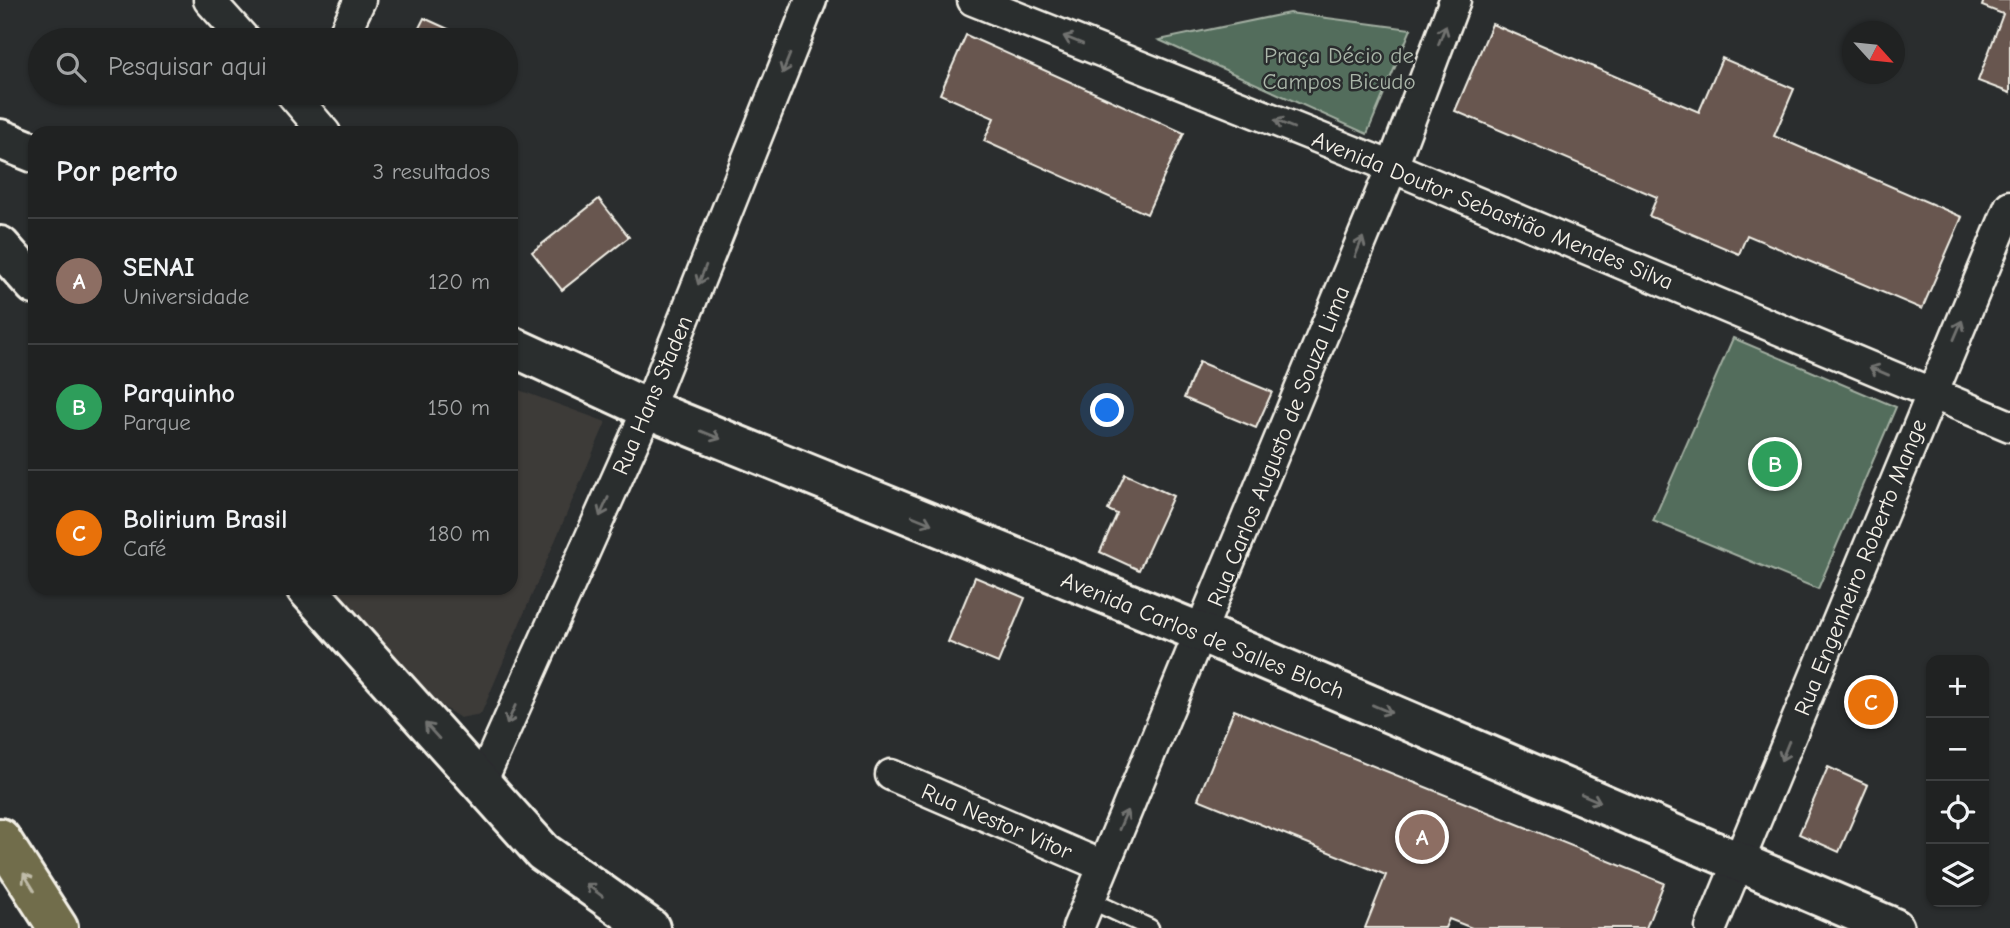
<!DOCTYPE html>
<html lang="pt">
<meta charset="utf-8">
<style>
body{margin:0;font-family:"Comic Neue",sans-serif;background:#282a2a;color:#f1f3f6}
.controls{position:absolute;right:21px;bottom:21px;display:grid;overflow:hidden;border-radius:14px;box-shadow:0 2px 5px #0004}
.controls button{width:63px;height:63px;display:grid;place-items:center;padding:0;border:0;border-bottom:2px solid #3d3f40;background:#202222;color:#f1f3f6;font:35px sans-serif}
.compass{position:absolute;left:1842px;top:21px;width:63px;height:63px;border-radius:50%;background:#202222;box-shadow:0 2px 5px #0004;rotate:117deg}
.you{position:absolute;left:1108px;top:411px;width:24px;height:24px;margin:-18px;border:5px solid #fff;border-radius:50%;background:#1a73e8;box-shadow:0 0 0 10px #1a73e833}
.badge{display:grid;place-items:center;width:46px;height:46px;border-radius:50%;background:#db2777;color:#fff;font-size:23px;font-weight:700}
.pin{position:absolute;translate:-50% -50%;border:4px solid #fff;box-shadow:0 2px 7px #0006}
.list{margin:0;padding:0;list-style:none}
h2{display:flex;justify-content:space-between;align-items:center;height:91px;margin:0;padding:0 28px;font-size:30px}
h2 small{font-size:23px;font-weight:400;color:#a2a4a5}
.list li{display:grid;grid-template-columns:46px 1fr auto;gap:21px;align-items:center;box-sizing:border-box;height:126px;padding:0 28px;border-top:2px solid #3d3f40}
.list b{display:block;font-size:26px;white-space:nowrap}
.list p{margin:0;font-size:23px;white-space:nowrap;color:#a2a4a5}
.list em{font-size:23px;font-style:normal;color:#a2a4a5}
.icon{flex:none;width:38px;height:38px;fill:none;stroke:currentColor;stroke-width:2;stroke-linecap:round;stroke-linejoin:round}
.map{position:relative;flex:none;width:2010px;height:928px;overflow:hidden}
.search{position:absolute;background:#202222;box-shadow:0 2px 5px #0004;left:28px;top:28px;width:490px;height:77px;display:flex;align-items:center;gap:18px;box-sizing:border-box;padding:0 24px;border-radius:38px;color:#a2a4a5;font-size:26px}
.panel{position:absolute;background:#202222;box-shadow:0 2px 5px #0004;left:28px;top:126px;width:490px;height:469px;border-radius:21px}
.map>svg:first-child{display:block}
</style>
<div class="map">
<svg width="2010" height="928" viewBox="0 0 2010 928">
<rect width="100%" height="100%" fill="#2a2d2e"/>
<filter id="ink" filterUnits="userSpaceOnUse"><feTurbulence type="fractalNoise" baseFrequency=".0143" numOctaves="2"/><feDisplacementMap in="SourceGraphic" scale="14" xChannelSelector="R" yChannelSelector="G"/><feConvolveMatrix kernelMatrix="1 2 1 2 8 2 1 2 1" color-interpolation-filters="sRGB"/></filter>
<g filter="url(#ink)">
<!-- built -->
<path fill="#3c3a38" d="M511 387 606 422 481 714 460 718 437 703 334 588H511Z"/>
<!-- green -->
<path fill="#526d5c" stroke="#a3afa2" stroke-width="2" d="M1289 13 1411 29 1367 134 1159 40Z
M1733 338 1896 407 1818 589 1653 521Z"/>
<!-- building -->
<path fill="#67574f" stroke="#f4f1e8" stroke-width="2" d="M1984 0H2010V93L1978 81 2003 14 1982 6Z
M424 18 468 38 467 40H413Z
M1492 24 1699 112 1722 58 1794 89 1774 136 1962 217 1922 309 1747 235 1739 254 1649 216 1657 197 1455 111Z
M966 35 1184 133 1147 214 984 141 994 118 940 94Z
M599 199 629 237 562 290 532 252Z
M1199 362 1272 392 1256 428 1184 398Z
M1125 474 1173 496 1139 570 1100 552 1117 514 1108 510Z
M975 577 1025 598 998 663 948 642Z
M1234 710 1664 883 1646 928H1472L1449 919 1445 928H1365L1386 875 1198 799Z
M1828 767 1868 785 1839 852 1799 834Z"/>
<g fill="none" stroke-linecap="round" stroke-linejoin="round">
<!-- lane casing -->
<g stroke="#f4f1e8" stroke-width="21">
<path id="lane" d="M1088 899 1150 928"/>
</g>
<!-- street casing -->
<g stroke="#f4f1e8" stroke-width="35">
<path id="street" d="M209 0 245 40
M973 0 1392 167 2010 426
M341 40 360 0
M291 93 325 133
M891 775 1103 866
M480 785 648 409 811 0
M1078 928 1392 167 1455 0
M1711 928 2010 206"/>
</g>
<!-- secondary casing -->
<g stroke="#f4f1e8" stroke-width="44">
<path id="secondary" d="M0 139 35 153
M0 246 35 285
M511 346 648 409 1202 633 1894 928
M306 588 543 852 650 928"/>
</g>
<!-- primary casing -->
<g stroke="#f4f1e8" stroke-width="44">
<path id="primary" d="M0 838 58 928"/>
</g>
<!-- lane -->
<use href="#lane" stroke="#2a2d2e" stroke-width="16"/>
<!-- street -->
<use href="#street" stroke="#2a2d2e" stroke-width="30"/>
<!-- secondary -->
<use href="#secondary" stroke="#2a2d2e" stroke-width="38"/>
<!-- primary -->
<use href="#primary" stroke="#716d4b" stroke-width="38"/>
</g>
<!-- one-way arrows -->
<defs><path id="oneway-shaft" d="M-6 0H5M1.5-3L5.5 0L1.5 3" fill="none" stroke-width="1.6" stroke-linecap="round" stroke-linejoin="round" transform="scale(1.75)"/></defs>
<g stroke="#71726f">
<use href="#oneway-shaft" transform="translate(1442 35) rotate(-69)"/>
<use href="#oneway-shaft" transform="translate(1073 40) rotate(-158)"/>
<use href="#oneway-shaft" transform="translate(786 64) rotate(112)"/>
<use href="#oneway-shaft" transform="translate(1284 124) rotate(-158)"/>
<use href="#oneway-shaft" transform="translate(1359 247) rotate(-68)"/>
<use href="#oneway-shaft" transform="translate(702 275) rotate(112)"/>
<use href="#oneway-shaft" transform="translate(1958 330) rotate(-67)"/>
<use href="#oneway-shaft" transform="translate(1879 371) rotate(-157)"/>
<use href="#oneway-shaft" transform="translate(711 435) rotate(22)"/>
<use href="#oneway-shaft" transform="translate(604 507) rotate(114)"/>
<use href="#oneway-shaft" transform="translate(922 520) rotate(22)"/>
<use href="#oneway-shaft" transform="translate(1382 709) rotate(23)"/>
<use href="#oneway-shaft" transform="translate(511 715) rotate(114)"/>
<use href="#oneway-shaft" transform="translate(432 731) rotate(-132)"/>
<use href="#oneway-shaft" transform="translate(1785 751) rotate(112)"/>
<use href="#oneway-shaft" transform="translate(1591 798) rotate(23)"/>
<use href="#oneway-shaft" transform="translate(1123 820) rotate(-67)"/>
<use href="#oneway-shaft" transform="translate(594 890) rotate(-143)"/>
</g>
<use stroke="#c0bca9" href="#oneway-shaft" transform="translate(29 882) rotate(-122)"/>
</g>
<g text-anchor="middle" stroke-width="5" stroke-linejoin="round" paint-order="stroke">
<!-- park labels -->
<g font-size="23" fill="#abb6a9" stroke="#2a2d2e">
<text x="1339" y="63">Praça Décio de<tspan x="1339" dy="26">Campos Bicudo</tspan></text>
</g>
<!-- street labels -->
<g font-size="23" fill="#f4f1e8" stroke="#2a2d2e">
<text transform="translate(1493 210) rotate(22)" y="8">Avenida Doutor Sebastião Mendes Silva</text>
<text transform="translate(652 395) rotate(-67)" y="8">Rua Hans Staden</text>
<text transform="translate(1278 446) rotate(-68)" y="8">Rua Carlos Augusto de Souza Lima</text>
<text transform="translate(1860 567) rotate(-68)" y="8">Rua Engenheiro Roberto Mange</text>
<text transform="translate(1203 635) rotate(22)" y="8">Avenida Carlos de Salles Bloch</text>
<text transform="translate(997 821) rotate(23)" y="8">Rua Nestor Vitor</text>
</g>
</g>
</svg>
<div class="controls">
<button>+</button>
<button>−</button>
<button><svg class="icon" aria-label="locate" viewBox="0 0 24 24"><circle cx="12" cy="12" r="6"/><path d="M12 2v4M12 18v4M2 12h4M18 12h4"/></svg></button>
<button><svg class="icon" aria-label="layers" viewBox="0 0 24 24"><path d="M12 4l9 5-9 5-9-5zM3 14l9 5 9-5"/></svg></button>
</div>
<svg class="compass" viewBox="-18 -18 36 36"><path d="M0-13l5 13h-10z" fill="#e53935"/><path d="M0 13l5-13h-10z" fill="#a2a4a5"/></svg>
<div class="you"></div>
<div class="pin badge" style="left:1422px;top:837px;background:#8d6e63">A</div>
<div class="pin badge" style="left:1775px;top:464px;background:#2e9e5b">B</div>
<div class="pin badge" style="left:1871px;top:702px;background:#e8710a">C</div>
<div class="search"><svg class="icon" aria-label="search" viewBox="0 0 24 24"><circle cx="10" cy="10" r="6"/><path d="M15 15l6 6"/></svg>Pesquisar aqui</div>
<section class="panel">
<h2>Por perto<small>3 resultados</small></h2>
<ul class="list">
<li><span class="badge" style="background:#8d6e63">A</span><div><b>SENAI</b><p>Universidade</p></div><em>120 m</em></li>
<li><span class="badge" style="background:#2e9e5b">B</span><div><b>Parquinho</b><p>Parque</p></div><em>150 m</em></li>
<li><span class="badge" style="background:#e8710a">C</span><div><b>Bolirium Brasil</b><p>Café</p></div><em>180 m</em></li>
</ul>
</section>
</div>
